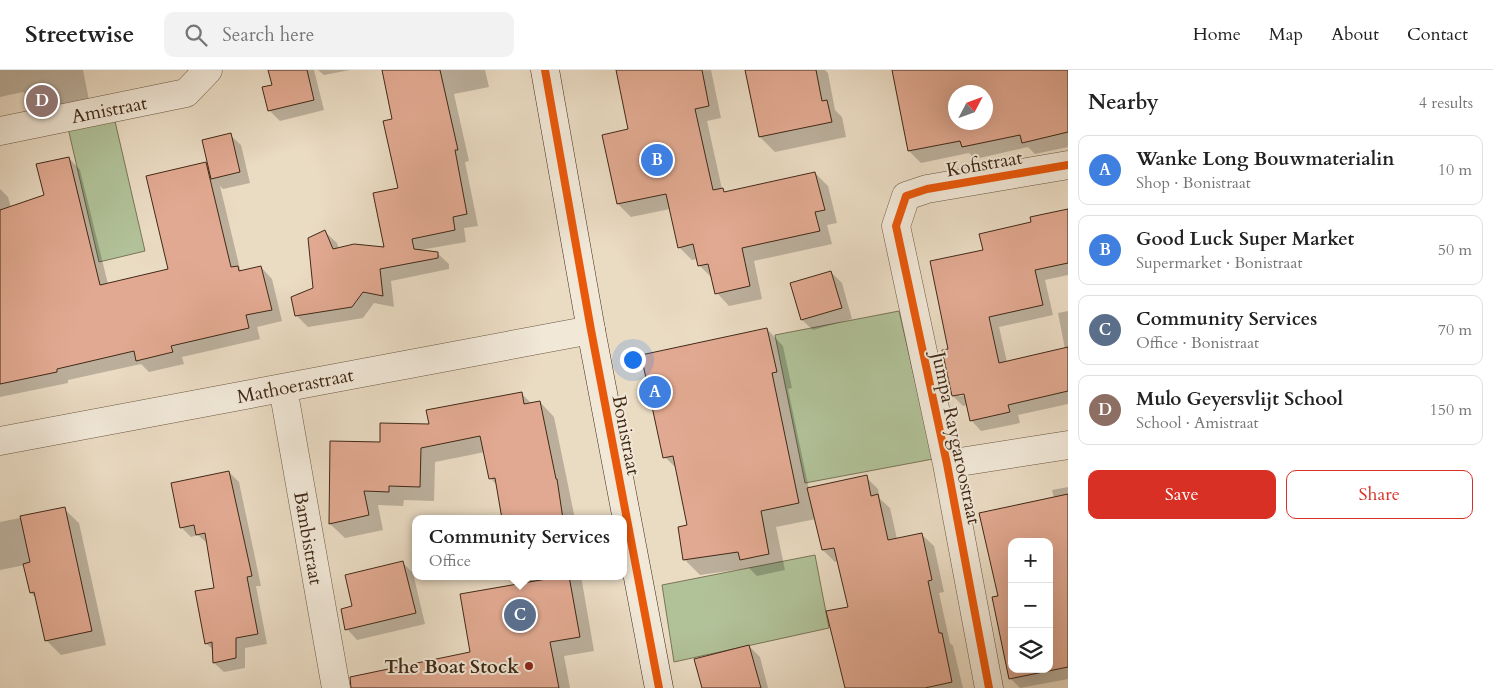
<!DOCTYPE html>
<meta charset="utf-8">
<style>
body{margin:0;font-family:Cardo,serif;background:#f2f2f2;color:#222}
.controls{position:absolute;right:15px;bottom:15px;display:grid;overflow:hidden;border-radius:10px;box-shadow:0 5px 20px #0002}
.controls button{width:45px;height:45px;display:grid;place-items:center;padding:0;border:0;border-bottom:1px solid #e0e0e0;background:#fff;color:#222;font:25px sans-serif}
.compass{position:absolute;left:948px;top:15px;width:45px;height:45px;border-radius:50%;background:#fff;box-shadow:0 5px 20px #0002;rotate:49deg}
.you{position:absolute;left:632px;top:289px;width:18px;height:18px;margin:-12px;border:4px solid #fff;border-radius:50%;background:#1a73e8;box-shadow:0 0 0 8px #1a73e833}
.badge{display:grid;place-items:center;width:32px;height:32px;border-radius:50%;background:#d93025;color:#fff;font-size:16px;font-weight:700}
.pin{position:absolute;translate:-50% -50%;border:2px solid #fff;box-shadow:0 1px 5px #0006}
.popup{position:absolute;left:412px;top:445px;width:215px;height:65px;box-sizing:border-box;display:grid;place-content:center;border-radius:10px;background:#fff;filter:drop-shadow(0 1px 4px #0005);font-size:16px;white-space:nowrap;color:#767676}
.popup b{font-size:19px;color:#222}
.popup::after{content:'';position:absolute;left:50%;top:100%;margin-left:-10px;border:10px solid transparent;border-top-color:#fff}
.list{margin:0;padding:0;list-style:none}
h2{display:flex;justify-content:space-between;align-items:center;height:65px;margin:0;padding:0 20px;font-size:21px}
h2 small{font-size:16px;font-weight:400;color:#767676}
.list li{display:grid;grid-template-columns:32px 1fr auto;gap:15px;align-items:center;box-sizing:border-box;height:70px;margin:0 10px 10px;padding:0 10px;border:1px solid #e0e0e0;border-radius:10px}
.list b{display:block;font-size:19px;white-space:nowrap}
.list p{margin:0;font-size:16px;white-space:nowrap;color:#767676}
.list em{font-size:16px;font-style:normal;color:#767676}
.actions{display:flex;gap:10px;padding:15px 20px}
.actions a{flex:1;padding:11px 0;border:1px solid #d93025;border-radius:10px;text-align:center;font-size:18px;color:#d93025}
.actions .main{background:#d93025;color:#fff}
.icon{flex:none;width:28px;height:28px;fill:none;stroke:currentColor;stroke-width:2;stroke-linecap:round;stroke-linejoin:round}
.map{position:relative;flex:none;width:1068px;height:618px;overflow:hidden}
header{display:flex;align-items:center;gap:30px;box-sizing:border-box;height:70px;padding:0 25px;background:#fff;border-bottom:1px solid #e0e0e0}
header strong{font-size:24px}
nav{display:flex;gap:28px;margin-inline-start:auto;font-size:18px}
.search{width:350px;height:45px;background:#f2f2f2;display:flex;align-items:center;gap:12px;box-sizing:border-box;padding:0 18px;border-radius:10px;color:#767676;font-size:19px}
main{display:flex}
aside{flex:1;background:#fff}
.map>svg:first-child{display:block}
</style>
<header>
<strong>Streetwise</strong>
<div class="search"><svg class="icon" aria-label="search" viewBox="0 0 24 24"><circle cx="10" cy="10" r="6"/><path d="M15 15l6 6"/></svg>Search here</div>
<nav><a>Home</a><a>Map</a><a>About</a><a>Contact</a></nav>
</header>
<main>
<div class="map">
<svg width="1068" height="618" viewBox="0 0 1068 618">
<rect width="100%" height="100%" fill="#eadbc3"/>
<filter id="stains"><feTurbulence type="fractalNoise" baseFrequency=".004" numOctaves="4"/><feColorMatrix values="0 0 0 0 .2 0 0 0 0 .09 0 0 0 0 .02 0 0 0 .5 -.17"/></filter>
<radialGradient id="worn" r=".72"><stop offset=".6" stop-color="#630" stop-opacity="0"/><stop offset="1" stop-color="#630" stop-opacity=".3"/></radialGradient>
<!-- green -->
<path fill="#b1c198" stroke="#797557" d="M114 47 145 181 99 192 68 58Z
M899 241 933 389 805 413 775 265Z
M815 485 829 558 674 592 662 515Z"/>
<!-- shadow -->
<path fill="#0003" fill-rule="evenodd" d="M0 0H83L89 30 40 39 23 22 0 27Z
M270 0H314L324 40 280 51 270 41 264 18 274 16Z
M318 0H350L324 5Z
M384 0H485L489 17 454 24 469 91 465 92 478 156 464 158 466 172 420 180 437 183 449 194V199L391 211 394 237 374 233 363 248 308 257 296 245 314 219 325 162 337 173 339 179 386 178 399 119 393 50Z
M620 0H711L721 48 707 51 722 119 726 123 815 103 828 116 837 153 827 155 832 174 754 191 762 229 729 236 717 223 712 208 699 195 697 189 692 190 679 177 670 139 631 147 618 134 603 66 629 60Z
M746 0H825L828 3 835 40 842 47 846 67 775 82 760 67Z
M893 0H1068V77L1035 84 1028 77 975 89 969 83 921 93 909 81ZM956 22H986V52H956Z
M230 65 241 75 250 113 223 119 220 116 240 199 242 202 261 197 272 209 282 251 257 257 260 269 182 287 184 294 149 302 141 294 68 310V313L0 327V119L8 127 11 138 45 126 69 88 80 100 108 214 170 200 205 93 210 98Z
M1068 141V205L1045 210 1053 245 999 257 1007 292 1065 279 1058 243 1068 241V334L1018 345 1020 353 981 361 971 350 968 335 963 336 953 326 950 280 984 181 1032 153 1031 148ZM959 324H971L959 326Z
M831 202 842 213 852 249 813 260 802 250Z
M767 259 783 276 792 318 788 319 809 419 866 407 878 419 880 429 890 438 897 469 921 464 934 476 944 522 939 523 950 573 953 576 963 618H846L849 538 839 491 835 492 823 480 816 449 776 457 785 500 757 506 749 498 700 505 684 489 689 456 677 399 665 387Z
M521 323 532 334 540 332 554 347 575 449H503L498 416 490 408 485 382 435 392 434 431 404 430 403 436 378 435 383 460 345 468 330 454 381 374Z
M229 402 239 412 261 516H256L267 574 245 578V598L224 602 214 593V581L206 573 215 519 208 474 198 465 191 467 181 457Z
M1068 417V609L1020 618 1010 608 999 527 980 444 1054 428 1052 420ZM1012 472H1049V599H1012Z
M64 439 79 453 106 575 61 585 46 570 37 529 31 523 25 495 0 500V452Z
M403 493 413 503 425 554 357 570 347 559 354 537Z
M529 506H581L594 581 564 586 570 618H391L471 583 530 513Z
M749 576 760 587 768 618H703Z"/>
<!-- building -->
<path fill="#e1a991" stroke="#412916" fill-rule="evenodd" d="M268 0H307L314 30 268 41 262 17 272 15Z
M382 0H440L458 80H455L467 144 453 147 455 160 412 169 414 179 438 182V188L380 199 383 226 363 222 352 237 295 246 291 227 313 218 308 168 325 160 333 179 354 174 384 177 373 123 398 118 383 51 392 49Z
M616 0H702L709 36 695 39 713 120 723 118 724 122 815 102 825 140 815 142 820 161 742 178 750 216 715 224 708 194 698 196 693 174 678 178 666 124 617 134 602 65 628 59Z
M745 0H816L822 31 827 30 832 52 759 67Z
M892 0H1068V62L1022 73 1020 65 962 77 960 71 908 81ZM956 22H986V52H956Z
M231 63 240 102 211 109 202 70Z
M69 87 100 215 168 199 146 106 206 92 231 197 238 196 239 201 261 196 272 240 246 245 249 258 171 276 173 282 136 291 134 281 57 299V302L0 314V140L44 125 36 94Z
M1068 139V193L1035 200 1043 235 989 247 999 293 1068 277V321L1008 335 1010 342 970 351 964 324 952 326 942 280 948 279 930 191 983 180 979 164 1031 152 1030 147Z
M831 201 842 238 801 250 790 213Z
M767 258 777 302 772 303 799 433 761 441 769 484 740 490 738 482 683 490 678 457 687 455 673 386 663 388 641 285Z
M522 322 524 334 540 331 556 409H557L563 449H502L495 408 489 409 480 366 421 378 420 417 389 416V422L364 421 369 445 329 454 330 371 380 372V353L429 354 426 340Z
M229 401 252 506 247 507 258 564 236 568V588L213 593 212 572 205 574 195 521 214 518 205 463 196 465 194 455 180 458 171 413Z
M867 405 871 426 878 424 888 470 922 463 932 510 928 511 939 563H942L952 612 925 618H845L826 541 848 537 834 478 822 480 807 418Z
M1068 424V597L1009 609 992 527 998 526 979 443ZM1012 472H1049V599H1012Z
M65 437 92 561 45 571 34 522 30 523 23 494 30 492 20 446Z
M403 491 416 543 345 560 341 539 352 536 345 505Z
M564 506H569L580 567 550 572 559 618H351L350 607 470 582 460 524Z
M749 575 761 618H702L694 589Z"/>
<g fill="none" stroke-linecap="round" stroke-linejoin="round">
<!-- street casing -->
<g stroke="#6b5641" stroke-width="29">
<path id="street" d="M0 61 186 23 208 0
M283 318 336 618
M0 371 591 260
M947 394 1068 375
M989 618 947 394 896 156 906 126 927 119 1068 95"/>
</g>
<!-- secondary casing -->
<g stroke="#412916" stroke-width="29">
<path id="secondary" d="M545 0 591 260 659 618"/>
</g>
<!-- street -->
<use href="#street" stroke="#f1e8d8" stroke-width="28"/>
<!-- secondary -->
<use href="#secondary" stroke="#f1e8d8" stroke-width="28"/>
<!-- cycleway casing -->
<g stroke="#f1e8d8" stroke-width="11">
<path id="cycleway" d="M545 0 591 260 659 618
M989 618 947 394 896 156 906 126 927 119 1068 95"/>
</g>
<!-- cycleway -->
<use href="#cycleway" stroke="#e8590c" stroke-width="8"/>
</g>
<!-- markers -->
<circle fill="#8f2418" stroke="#f1e8d8" stroke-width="2" cx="529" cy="596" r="5"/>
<g text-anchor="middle" stroke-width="4" stroke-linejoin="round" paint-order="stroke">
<!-- street labels -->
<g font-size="19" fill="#412916" stroke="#f1e8d8">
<text transform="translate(109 39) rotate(-11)" y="7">Amistraat</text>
<text transform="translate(984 93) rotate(-10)" y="7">Kofistraat</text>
<text transform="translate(295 315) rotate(-11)" y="7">Mathoerastraat</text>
<text transform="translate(627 365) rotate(79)" y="7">Bonistraat</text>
<text transform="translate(957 368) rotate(78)" y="7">Jumpa Raygaroostraat</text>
<text transform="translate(309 468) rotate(80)" y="7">Bambistraat</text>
</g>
<!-- poi labels -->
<g font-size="19" font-weight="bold" fill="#412916" stroke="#f1e8d8" text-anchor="end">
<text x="519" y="603">The Boat Stock</text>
</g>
</g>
<rect width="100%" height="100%" filter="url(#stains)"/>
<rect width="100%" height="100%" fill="url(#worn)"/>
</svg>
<div class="controls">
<button>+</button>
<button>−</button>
<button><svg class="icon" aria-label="layers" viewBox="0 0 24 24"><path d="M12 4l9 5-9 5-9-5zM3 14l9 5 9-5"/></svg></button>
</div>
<svg class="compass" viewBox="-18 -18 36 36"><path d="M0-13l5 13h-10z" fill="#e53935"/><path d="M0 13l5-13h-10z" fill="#767676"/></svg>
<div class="you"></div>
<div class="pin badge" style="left:655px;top:322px;background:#3f7fe0">A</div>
<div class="pin badge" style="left:657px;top:90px;background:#3f7fe0">B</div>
<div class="pin badge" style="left:520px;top:545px;background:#5c6f8a">C</div>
<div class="popup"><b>Community Services</b>Office</div>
<div class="pin badge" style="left:42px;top:31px;background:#8d6e63">D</div>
</div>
<aside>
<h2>Nearby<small>4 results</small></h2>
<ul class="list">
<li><span class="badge" style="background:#3f7fe0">A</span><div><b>Wanke Long Bouwmaterialin</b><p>Shop · Bonistraat</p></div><em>10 m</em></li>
<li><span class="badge" style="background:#3f7fe0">B</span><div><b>Good Luck Super Market</b><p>Supermarket · Bonistraat</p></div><em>50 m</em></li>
<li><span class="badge" style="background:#5c6f8a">C</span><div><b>Community Services</b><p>Office · Bonistraat</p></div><em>70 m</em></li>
<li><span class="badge" style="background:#8d6e63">D</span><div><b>Mulo Geyersvlijt School</b><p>School · Amistraat</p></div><em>150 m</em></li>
</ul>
<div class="actions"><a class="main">Save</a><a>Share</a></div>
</aside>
</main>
